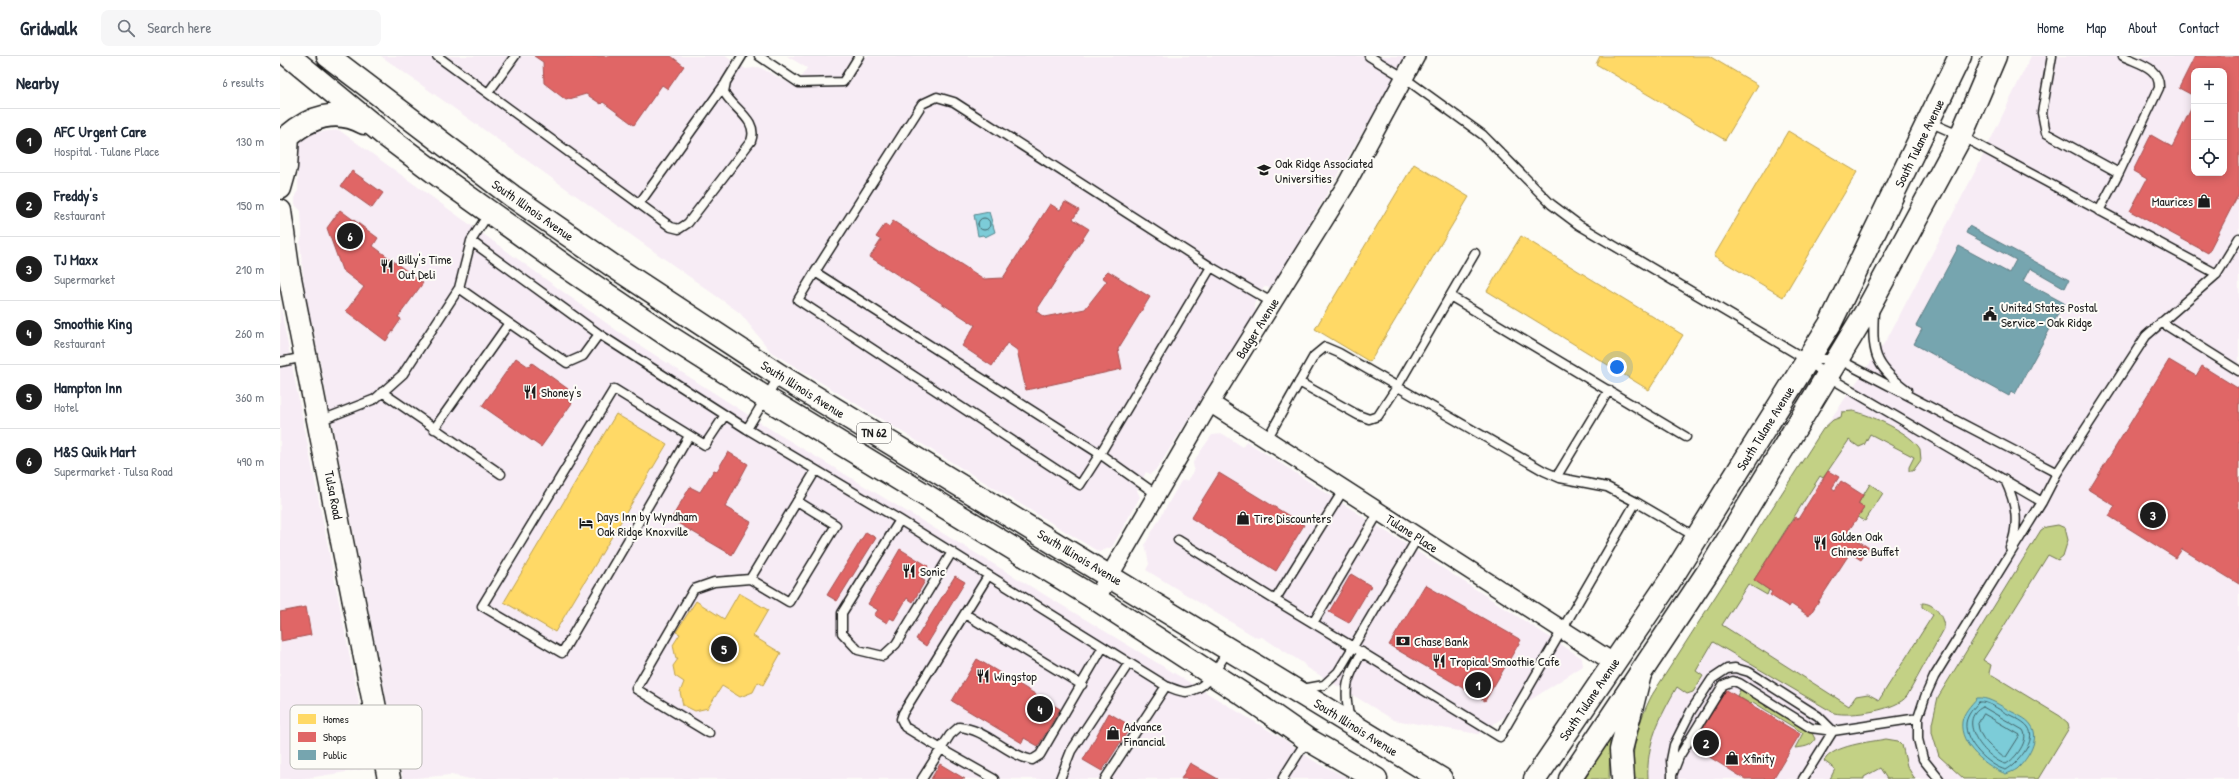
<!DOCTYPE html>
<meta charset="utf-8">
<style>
body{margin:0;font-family:"Patrick Hand",sans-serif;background:#f6f6f7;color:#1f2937}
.controls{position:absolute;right:12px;top:12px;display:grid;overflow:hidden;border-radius:8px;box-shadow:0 2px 10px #0003}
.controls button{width:36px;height:36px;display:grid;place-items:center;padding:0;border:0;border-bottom:1px solid #e0e1e3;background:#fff;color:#1f2937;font:20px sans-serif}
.you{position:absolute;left:1337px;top:311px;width:14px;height:14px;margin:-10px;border:3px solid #fff;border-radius:50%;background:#1a73e8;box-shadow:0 0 0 6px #1a73e833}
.badge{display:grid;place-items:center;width:26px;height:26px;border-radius:50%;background:#1c1c1c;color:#fff;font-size:13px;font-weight:700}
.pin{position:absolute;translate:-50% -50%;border:2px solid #fff;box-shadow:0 1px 4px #0006}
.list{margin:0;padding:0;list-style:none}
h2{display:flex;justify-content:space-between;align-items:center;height:52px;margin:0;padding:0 16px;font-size:17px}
h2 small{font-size:13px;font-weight:400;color:#747a83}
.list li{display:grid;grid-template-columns:26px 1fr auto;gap:12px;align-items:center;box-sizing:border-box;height:64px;padding:0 16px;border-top:1px solid #e0e1e3}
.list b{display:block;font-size:15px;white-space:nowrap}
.list p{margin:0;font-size:13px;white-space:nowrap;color:#747a83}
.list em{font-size:13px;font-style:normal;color:#747a83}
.icon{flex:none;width:22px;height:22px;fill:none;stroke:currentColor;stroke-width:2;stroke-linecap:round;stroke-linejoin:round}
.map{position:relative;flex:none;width:1959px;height:723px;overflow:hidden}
header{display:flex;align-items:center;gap:24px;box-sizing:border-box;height:56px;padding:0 20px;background:#fff;border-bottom:1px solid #e0e1e3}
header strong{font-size:19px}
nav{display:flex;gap:22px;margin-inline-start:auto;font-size:14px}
.search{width:280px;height:36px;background:#f6f6f7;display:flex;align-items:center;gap:10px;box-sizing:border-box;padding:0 14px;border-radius:8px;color:#747a83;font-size:15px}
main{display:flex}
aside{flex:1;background:#fff}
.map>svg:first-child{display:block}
</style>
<header>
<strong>Gridwalk</strong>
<div class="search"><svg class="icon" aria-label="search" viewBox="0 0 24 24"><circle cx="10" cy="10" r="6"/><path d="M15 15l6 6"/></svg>Search here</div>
<nav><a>Home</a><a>Map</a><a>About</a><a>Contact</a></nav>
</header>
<main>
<aside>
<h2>Nearby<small>6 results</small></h2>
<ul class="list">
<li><span class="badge">1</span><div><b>AFC Urgent Care</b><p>Hospital · Tulane Place</p></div><em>130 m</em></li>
<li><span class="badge">2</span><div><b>Freddy's</b><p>Restaurant</p></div><em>150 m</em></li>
<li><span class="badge">3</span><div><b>TJ Maxx</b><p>Supermarket</p></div><em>210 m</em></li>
<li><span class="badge">4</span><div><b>Smoothie King</b><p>Restaurant</p></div><em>260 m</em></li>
<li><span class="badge">5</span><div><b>Hampton Inn</b><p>Hotel</p></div><em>360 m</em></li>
<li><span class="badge">6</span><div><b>M&amp;S Quik Mart</b><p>Supermarket · Tulsa Road</p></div><em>490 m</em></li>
</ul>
</aside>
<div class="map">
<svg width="1959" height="723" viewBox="0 0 1959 723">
<rect width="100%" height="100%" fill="#fdfcf7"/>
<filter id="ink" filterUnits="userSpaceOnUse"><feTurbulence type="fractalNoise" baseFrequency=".025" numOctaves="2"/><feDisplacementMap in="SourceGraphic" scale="8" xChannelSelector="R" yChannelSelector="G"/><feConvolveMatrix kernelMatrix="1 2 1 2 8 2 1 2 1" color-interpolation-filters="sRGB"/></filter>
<g filter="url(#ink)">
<!-- built -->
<path fill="#f7ecf5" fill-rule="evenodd" d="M101 0H445L466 13 479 11 515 30 527 12 507 0H1127L992 232 984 231 974 248 976 256 877 413 870 418 866 416 857 434 860 441 832 491 819 496 491 296 460 257Z
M1751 0H1959V723H1353L1360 664 1372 639 1533 388 1607 283 1697 112ZM1914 15H1944V117H1914Z
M37 73 39 76 59 74 336 274 495 376 1005 684 1034 705 1070 723H190L171 719 123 723 112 683 105 636 32 266 29 265 27 258 20 188 22 179 21 155 15 149V139L18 135V103L14 102 13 96 19 85Z
M0 249 92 712 21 723H0Z
M943 378 963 391 966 385 1302 602 1303 610 1198 678 1114 664 1026 611 1023 607 982 581 977 582 866 514 869 508 865 488 901 425 908 424 914 415 913 406 932 379Z"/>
<!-- green -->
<path fill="#c3d185" stroke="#707650" d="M1573 355C1591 359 1631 377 1640 393L1641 404 1633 415H1629V411L1634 401 1590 378 1584 389 1579 391 1569 384 1543 422 1540 420 1474 524 1489 534 1487 539 1468 528 1442 569 1569 650 1576 640 1588 638 1599 644 1653 559 1642 551V547C1655 547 1664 561 1664 573L1627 640C1617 654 1571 661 1554 657L1433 586 1416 615 1423 620 1413 636 1407 638 1397 631C1380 661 1366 687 1368 723H1353C1351 693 1358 666 1372 639L1543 373 1553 364 1561 361 1562 356Z
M1590 428 1603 437 1585 465 1578 461 1584 452 1578 448Z
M1778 469 1785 472 1788 484 1783 500 1778 504 1768 499 1703 604 1711 609 1709 617 1780 660 1788 667 1789 672 1758 723H1684L1659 700 1652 677V668L1658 641 1761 474 1766 471Z
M1461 632 1485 647 1484 649 1487 652 1489 650 1532 677 1535 683C1531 691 1523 691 1515 692L1523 677 1473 646 1471 648 1457 640Z
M1606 683 1618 685 1622 689 1627 710 1635 723H1607L1600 712 1584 721V723H1550L1555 713 1544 705C1553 689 1590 686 1606 683Z
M1328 685 1330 686 1329 723H1305Z"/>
<!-- water -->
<path fill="#7cccd8" stroke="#56868d" d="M709 156 715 176 705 181 703 179 698 180 694 159Z
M1697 642C1707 641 1716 647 1725 652 1733 657 1747 662 1751 669 1761 682 1748 703 1737 713 1734 715 1729 717 1726 718 1707 711 1679 689 1682 666 1683 657 1691 649 1697 642Z"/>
<!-- homes -->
<path fill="#ffd966" stroke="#bba050" d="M1320 0H1429L1478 29 1445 84 1316 8Z
M1508 75 1577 116 1503 241 1434 200Z
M1134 108 1189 141 1090 306 1035 273Z
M1241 180 1403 279 1369 334 1207 235Z
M336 358 387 388 275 576 224 546Z
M459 537 488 554 473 580 501 597 483 629 478 626 473 636 460 641 442 630 428 652 415 655 403 649 400 636 404 626 395 620 393 610 398 603H396L393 589 400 578 396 576 416 545 444 563Z"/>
<!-- shops -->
<path fill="#e06666" stroke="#a55050" d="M254 0H391L404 10 388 33 382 29 354 69 323 46 321 48 306 38 286 44 264 27 263 6Z
M1915 0H1959V137L1928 197 1850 155 1867 123 1853 115 1871 79 1892 91 1914 47V117H1944V15H1914V40L1899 32Z
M72 115 103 137 92 152 61 130Z
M785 146 799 154 793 163 809 173 756 255 764 261 805 253 827 225 822 221 828 215 870 241 838 293 842 313 746 334 737 294 727 287 712 310 682 290 695 269 590 201 601 184 596 181 605 168 609 171 613 165 704 223 723 222 770 148 780 154Z
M60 154 98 182 93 190 143 227 118 261 121 263 106 285 66 255 84 231 62 214 47 172Z
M236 302 249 311 252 307 288 333 283 340 292 347 261 391 202 350Z
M1889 304 1916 320 1922 310 1959 333V528L1902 493 1896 502 1829 460 1835 450 1809 434Z
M448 396 468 408 445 451 471 466 452 499 391 463 410 431 420 436 434 414 437 415Z
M1548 415 1559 421 1552 432 1555 434 1561 425 1583 439 1578 448 1584 452 1567 477 1589 492 1581 504 1570 497 1529 560 1511 548 1509 551 1490 539 1492 536 1474 524 1515 461 1518 463Z
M939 417 1024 469 996 515 911 462Z
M586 476 596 482 557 545 547 539Z
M620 493 648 510 641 523 645 525 633 546 627 542 614 564 610 562 607 567 594 559 598 554 588 548Z
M1071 518 1091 530 1069 567 1049 556Z
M675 520 685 526 646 590 636 583Z
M1145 529 1241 584 1205 645 1109 589Z
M26 551 31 579 1 585 0 556Z
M697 603 780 653 758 690 744 682 742 687 672 645Z
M1445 633 1520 678 1493 723H1465L1410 689Z
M829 657 851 670 822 715 803 704Z
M910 707 938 723H901Z
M660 708 685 723H651Z"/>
<!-- public -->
<path fill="#76a5af" stroke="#5b7c83" d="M1689 170 1789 224 1785 232 1750 212 1743 225 1784 247 1735 338 1731 335 1729 340 1634 288 1642 273 1636 270 1679 190 1729 217 1736 204 1686 177Z"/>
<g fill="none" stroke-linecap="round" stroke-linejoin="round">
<!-- shore -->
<path stroke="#426267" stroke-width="1" d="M698 168a6 6 0 1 1 12 0a6 6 0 1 1-12 0Z
M1699 646C1707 645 1715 651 1722 655 1729 659 1743 664 1748 671 1758 684 1737 708 1726 714 1709 710 1684 686 1686 667 1687 659 1694 651 1699 646Z
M1703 651 1743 674C1750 684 1735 703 1726 708 1707 704 1674 664 1703 651Z
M1704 658 1740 679 1726 701H1723C1712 692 1699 683 1698 668Z"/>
<!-- lane casing -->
<g stroke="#1c1c1c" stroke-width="11">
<path id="lane" d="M157 0 391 171 399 173 408 167 471 85C479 64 453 53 444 36L446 26 462 0
M479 0 519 27 563 26 579 0
M1089 0 1123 21 1203 79 1271 148 1299 169 1527 304 1547 320 1762 446
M1772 0 1762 57 1766 77 1839 117 1819 155
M208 37 235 0
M1649 66 1681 80 1937 218
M1839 117 1879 32C1880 11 1859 8 1843 0
M359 148 445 28
M191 185 319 278 467 373 499 320
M535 216 820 398 800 429 518 244 535 216 642 48 657 41 674 46 931 211
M1170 240 1406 381
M1594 255C1592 296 1593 309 1627 334
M1881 266 1959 315
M229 267 287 307 303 300 319 278
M1532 303H1558L1777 417
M0 306 25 301
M1019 326 1078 359 1089 363 1098 360 1117 331 1195 197
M102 336 221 418
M39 365 95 343 123 318 179 232 191 185 209 157
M154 373 229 267 179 232
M467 373 620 464 886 630C892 632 900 636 906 636 928 634 938 609 949 593
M409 380 282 597 202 550 334 333 425 389 445 359
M987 383 1034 300 1045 291 1059 297 1264 415 1280 422 1327 431 1356 446
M1277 420 1329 334
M1725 424C1736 447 1740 468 1730 492
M876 438 820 398 931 211 993 247
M517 445 556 469 509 546 470 523 536 414
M620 464 562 557V577L578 594 603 600 616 588 672 496
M898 484 995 544 1064 433
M708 520 623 657 621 663 625 671 661 693 670 679 679 671C706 673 725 698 752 704L760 699 823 591
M995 544 1073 591 1138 481
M685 558 802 629
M1033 567 1099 456
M1022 633 1044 629 1058 616 1073 591 1220 681 1356 446 1416 481
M1070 664C1063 632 1066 624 1082 596
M429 677 356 633 414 533 434 526 470 523
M1392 717 1391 704 1394 689 1411 655 1432 623 1447 613 1455 612 1469 616 1538 660 1553 675
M642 723 661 693 714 723
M780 723 791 695 849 607
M825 723 886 630
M1004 723 1003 722 1027 684
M1392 723V719L1399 701 1443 629 1453 625 1459 627 1531 672 1553 675 1638 662
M1523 723 1553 675
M1659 723 1643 703 1638 683V662L1645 641 1654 621 1762 446 1777 417 1866 280 1937 218 1959 182"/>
</g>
<!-- street casing -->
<g stroke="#1c1c1c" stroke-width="20">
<path id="street" d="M930 347 1334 607
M816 543 930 347 1066 129 1136 0"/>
</g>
<!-- secondary casing -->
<g stroke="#1c1c1c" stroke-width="25">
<path id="secondary" d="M0 155 8 212 109 723
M1255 723 1389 526 1550 268 1680 0
M1290 723 1435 505 1587 254 1681 80 1715 0"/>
</g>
<!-- highway casing -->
<g stroke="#1c1c1c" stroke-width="25">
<path id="highway" d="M9 0 106 80 170 128 285 210 393 283 486 342 816 543 964 639 1027 683 1096 723
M48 0 232 140 333 210 499 319 1161 723
M0 132 6 111 8 80C30 61 57 52 84 67
M1343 723 1341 694 1360 618"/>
</g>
<!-- lane -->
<use href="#lane" stroke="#fdfcf7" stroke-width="8"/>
<!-- street -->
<use href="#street" stroke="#fdfcf7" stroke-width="17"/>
<!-- secondary -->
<use href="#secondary" stroke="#fdfcf7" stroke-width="22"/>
<!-- highway -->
<use href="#highway" stroke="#fdfcf7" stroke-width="22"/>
</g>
</g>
<!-- icons -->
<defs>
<g id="university-bare" transform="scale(1.08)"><path d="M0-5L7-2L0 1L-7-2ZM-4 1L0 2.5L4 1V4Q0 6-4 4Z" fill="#1c1c1c" stroke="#fdfcf7" stroke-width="2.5" paint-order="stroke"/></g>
<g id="shop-bare" transform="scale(1.08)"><path d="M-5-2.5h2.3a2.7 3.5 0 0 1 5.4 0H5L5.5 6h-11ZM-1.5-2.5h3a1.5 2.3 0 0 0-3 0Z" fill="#1c1c1c" stroke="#fdfcf7" stroke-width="2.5" paint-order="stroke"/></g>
<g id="restaurant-bare" transform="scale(1.08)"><path d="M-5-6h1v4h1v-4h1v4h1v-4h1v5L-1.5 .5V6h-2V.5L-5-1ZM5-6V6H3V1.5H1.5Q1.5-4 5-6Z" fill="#1c1c1c" stroke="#fdfcf7" stroke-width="2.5" paint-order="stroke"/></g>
<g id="civic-bare" transform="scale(1.08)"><path d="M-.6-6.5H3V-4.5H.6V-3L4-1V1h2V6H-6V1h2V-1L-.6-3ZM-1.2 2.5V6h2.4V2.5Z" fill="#1c1c1c" stroke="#fdfcf7" stroke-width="2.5" paint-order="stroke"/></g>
<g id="hotel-bare" transform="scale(1.08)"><path d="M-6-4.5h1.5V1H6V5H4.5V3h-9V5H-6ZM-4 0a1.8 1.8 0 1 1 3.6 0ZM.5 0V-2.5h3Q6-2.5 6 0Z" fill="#1c1c1c" stroke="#fdfcf7" stroke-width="2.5" paint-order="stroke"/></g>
<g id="bank-bare" transform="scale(1.08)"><path d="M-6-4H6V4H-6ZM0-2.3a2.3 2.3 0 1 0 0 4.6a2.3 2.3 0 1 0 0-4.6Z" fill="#1c1c1c" stroke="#fdfcf7" stroke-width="2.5" paint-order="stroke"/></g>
</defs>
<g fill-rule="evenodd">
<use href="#university-bare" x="984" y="114"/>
<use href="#shop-bare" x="1924" y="145"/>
<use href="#restaurant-bare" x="107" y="210"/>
<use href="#civic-bare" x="1710" y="258"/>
<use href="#restaurant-bare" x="250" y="336"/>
<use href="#shop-bare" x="963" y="462"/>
<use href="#hotel-bare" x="306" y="467"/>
<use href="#restaurant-bare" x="1540" y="487"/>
<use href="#restaurant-bare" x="629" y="515"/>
<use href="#bank-bare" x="1123" y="585"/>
<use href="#restaurant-bare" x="1159" y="605"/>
<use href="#restaurant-bare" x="703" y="620"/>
<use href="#shop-bare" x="833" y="677"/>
<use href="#shop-bare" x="1452" y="702"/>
</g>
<g text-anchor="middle" stroke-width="4" stroke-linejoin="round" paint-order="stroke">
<!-- shield labels -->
<rect fill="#fdfcf7" stroke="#605f5e" stroke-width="1" x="577" y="367" width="34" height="20" rx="3"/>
<g font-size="12" font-weight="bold" fill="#1c1c1c">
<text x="594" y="381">TN 62</text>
</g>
<!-- street labels -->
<g font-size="13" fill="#1c1c1c" stroke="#fdfcf7">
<text transform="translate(1639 87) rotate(-64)" y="5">South Tulane Avenue</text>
<text transform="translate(253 154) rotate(35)" y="5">South Illinois Avenue</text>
<text transform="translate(977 272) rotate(-58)" y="5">Badger Avenue</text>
<text transform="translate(523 333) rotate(32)" y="5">South Illinois Avenue</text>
<text transform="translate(1485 372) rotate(-58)" y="5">South Tulane Avenue</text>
<text transform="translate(54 439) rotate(79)" y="5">Tulsa Road</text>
<text transform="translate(1132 477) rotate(33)" y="5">Tulane Place</text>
<text transform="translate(800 501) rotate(31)" y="5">South Illinois Avenue</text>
<text transform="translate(1309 643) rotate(-56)" y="5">South Tulane Avenue</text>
<text transform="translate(1076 671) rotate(32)" y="5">South Illinois Avenue</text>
</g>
<!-- poi labels -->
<g font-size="13" fill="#1c1c1c" stroke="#fdfcf7" text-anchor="start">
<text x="995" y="112">Oak Ridge Associated<tspan x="995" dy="15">Universities</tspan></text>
<text x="1913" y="150" text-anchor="end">Maurices</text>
<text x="118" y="208">Billy's Time<tspan x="118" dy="15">Out Deli</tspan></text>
<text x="1721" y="256">United States Postal<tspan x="1721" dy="15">Service - Oak Ridge</tspan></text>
<text x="261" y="341">Shoney's</text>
<text x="317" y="465">Days Inn by Wyndham<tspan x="317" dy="15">Oak Ridge Knoxville</tspan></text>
<text x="974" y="467">Tire Discounters</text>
<text x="1551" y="485">Golden Oak<tspan x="1551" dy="15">Chinese Buffet</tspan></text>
<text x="640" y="520">Sonic</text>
<text x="1134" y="590">Chase Bank</text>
<text x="1170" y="610">Tropical Smoothie Cafe</text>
<text x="714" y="625">Wingstop</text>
<text x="844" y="675">Advance<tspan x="844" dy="15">Financial</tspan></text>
<text x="1463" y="707">Xfinity</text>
</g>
</g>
<!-- legend -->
<rect x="10" y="649" width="132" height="64" rx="6" fill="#fdfcf7" stroke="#bab9b5" stroke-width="1"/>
<rect x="18" y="658" width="18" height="10" fill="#ffd966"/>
<rect x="18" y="676" width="18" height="10" fill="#e06666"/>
<rect x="18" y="694" width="18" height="10" fill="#76a5af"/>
<g font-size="11" fill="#1c1c1c">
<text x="43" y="667">Homes</text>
<text x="43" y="685">Shops</text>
<text x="43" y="703">Public</text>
</g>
</svg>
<div class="controls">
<button>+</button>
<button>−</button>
<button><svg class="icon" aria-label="locate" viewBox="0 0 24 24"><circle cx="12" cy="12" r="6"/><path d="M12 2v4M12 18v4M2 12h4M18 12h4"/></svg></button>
</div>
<div class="you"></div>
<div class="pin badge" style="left:1198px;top:629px">1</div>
<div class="pin badge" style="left:1426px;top:687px">2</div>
<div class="pin badge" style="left:1873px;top:459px">3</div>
<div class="pin badge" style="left:760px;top:653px">4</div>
<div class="pin badge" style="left:444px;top:593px">5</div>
<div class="pin badge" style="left:70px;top:180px">6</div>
</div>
</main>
